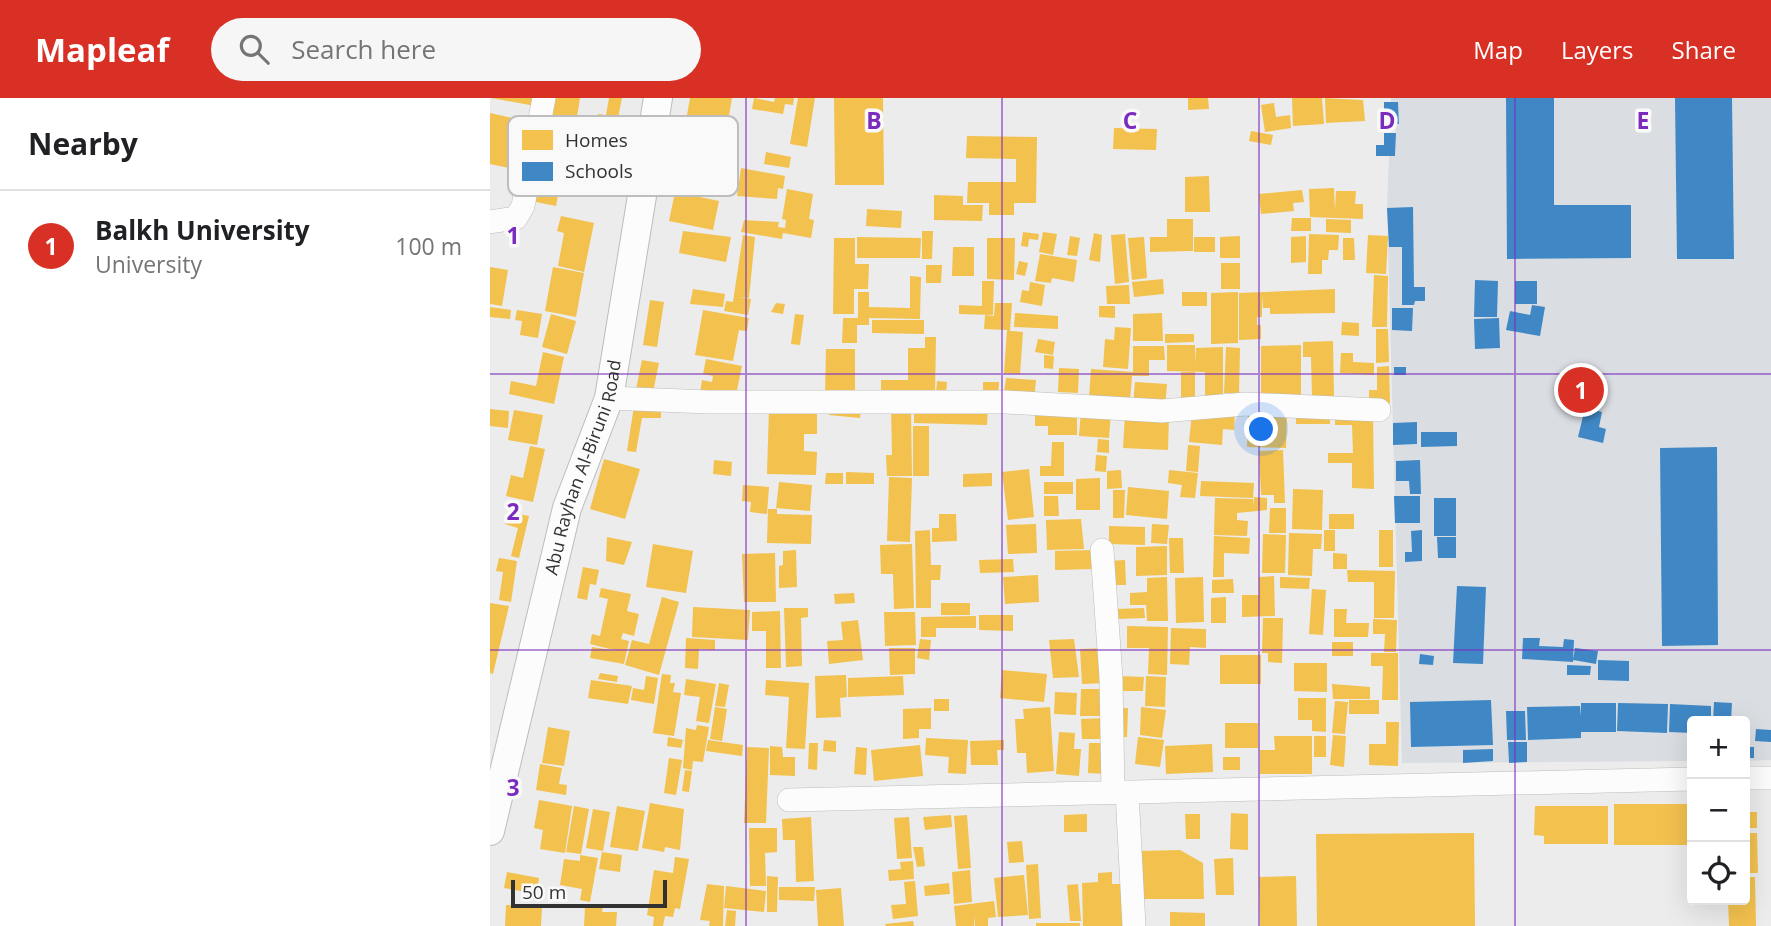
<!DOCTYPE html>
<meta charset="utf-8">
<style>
body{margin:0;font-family:"Open Sans",sans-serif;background:#f6f6f6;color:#202124}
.controls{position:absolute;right:21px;bottom:21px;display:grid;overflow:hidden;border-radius:7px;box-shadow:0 7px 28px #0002}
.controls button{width:63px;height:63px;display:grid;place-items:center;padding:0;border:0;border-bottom:2px solid #e0e0e0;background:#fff;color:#202124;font:35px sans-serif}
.scale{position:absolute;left:21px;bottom:18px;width:156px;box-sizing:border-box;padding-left:7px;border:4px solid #323233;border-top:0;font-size:19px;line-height:24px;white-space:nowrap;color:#323233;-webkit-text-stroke:5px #f9f9fa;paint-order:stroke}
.you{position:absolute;left:772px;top:332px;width:24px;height:24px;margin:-18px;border:5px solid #fff;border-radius:50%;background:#1a73e8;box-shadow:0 0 0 10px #1a73e833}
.badge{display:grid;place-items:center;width:46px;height:46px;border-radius:50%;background:#d93025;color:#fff;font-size:23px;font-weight:700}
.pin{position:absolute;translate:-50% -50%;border:4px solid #fff;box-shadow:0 2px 7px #0006}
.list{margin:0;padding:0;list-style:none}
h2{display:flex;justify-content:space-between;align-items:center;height:91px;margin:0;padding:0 28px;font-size:30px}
h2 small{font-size:23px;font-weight:400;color:#757577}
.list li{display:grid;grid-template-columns:46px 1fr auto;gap:21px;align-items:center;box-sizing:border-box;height:112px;padding:0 28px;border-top:2px solid #e0e0e0}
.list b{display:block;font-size:26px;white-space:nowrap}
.list p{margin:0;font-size:23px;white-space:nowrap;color:#757577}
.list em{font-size:23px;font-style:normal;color:#757577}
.icon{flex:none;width:38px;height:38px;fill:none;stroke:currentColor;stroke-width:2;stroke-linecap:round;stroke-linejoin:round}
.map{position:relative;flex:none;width:1281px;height:828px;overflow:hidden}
header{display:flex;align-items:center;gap:42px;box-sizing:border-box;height:98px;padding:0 35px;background:#d93025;color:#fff}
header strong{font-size:33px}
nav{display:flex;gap:38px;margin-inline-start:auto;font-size:24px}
.search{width:490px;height:63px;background:#f6f6f6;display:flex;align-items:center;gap:18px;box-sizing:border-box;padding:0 24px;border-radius:38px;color:#757577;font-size:26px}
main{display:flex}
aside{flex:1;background:#fff}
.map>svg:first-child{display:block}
</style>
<header>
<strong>Mapleaf</strong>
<div class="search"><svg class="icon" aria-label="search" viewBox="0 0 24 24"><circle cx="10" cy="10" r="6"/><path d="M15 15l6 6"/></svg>Search here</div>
<nav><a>Map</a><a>Layers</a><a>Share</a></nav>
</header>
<main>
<aside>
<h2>Nearby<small></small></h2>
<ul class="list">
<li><span class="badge">1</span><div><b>Balkh University</b><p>University</p></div><em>100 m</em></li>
</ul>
</aside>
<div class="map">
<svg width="1281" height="828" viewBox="0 0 1281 828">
<rect width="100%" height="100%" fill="#ececec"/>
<!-- built -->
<path fill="#dadde2" d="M901 0H1281V662L1255 663V623H1202V663L912 665 897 110 899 58H905L906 26 909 25 908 5 901 4Z"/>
<!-- homes -->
<path fill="#f2c14e" d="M1 0H53L51 9Z
M62 0H90L86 25 58 20Z
M119 0H132L126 30 106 25 108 16 116 17Z
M200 0H242L238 23 197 17Z
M264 0 284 4 285 0H304L303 7 295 6 293 16 262 11Z
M308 0H325L317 49 300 46Z
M344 0H393L394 87H345Z
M698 0H718L719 11 698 12Z
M802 0H832L834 26 803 28Z
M835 0 873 2 875 23 836 25Z
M784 5 786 19 800 17 801 30 775 34 771 7Z
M0 15 35 23 23 71 0 66Z
M624 30 667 31 666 52 623 51Z
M761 33 783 37 781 47 759 43Z
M477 38 547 39 546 105H524V117H499V105H477L478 84H526V61L476 60Z
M276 54 301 59 299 70 274 66Z
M50 62 74 67 66 108 41 103Z
M251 70 295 78 293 91 288 90 287 101 247 98Z
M719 78 720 114H695V79Z
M844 90 845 113 846 93H866L865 106H873V121L820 119 819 91Z
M297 91 323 96 319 121 324 122 321 140 293 135 292 141 251 134 254 122 289 124 288 129 295 130 296 122 292 121Z
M812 92 814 104 803 105 804 113 771 116 769 96Z
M185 94 229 103 223 132 179 123Z
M444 97 473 98V107H493L492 123 444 122Z
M377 111 412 113 411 130 376 128Z
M71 118 104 125 94 174 68 168 74 135 67 133Z
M802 120H821V133H801Z
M677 121H703V153L660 154V139H677Z
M836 121 861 122V135L836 134Z
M193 133 241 139 236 164 189 155Z
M432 133H443L442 161H432Z
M533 134 549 136 548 142 539 141 538 149 531 148Z
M553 134 567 136 563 157 549 154Z
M604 135 612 137 610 164 599 162Z
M635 136 639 184 625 186 621 137Z
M819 136 849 137 848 152H839L838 162H832V176H818Z
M253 137 265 139 259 200 247 199 261 201 258 217 234 213 236 203 243 204Z
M878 137 898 138 896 176 876 175Z
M580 138 590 140 587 158 577 157Z
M750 138V160H730V139Z
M816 138V164L801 165V139Z
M367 139 431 140 430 160H367Z
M654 139 657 180 642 182 638 140Z
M704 139H725V154H704Z
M344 140H365V166H379L378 191H364V216H343Z
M497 140H525L524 182 497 181Z
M853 140H864L865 162H853Z
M463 149H484V178H462Z
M550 156 587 162 584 184 562 180 561 185 545 183Z
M529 163 538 165 535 178 526 176Z
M731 165H750V191H731Z
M436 167H452L451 185H436Z
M0 169 18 172 12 208 0 206Z
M63 169 94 175 86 219 55 213Z
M884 177 898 178 897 229H882Z
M420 178 431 179 430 221 379 220V227H367V245H352L353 220H368V194H379V209L420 210Z
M673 181 674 196 644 199 642 184Z
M492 183H504L503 217 469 216V207L492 208Z
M540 184 555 187 552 208 530 204 532 192 539 193Z
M639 187 640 206H617L616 188Z
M203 191 235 196 233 209 200 206Z
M845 191V215L780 216V210H773L772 197V219H767V227H771V241L749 242V195Z
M692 194H717V208H692Z
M748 194V245L721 246V195Z
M160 202 174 204 167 249 153 247Z
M286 205 295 206 293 216 281 214Z
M505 205H522L520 233 533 234 530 276 514 275 517 232 494 231 495 217 504 218Z
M609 208H625V220L609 219Z
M0 209 21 212 20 221 0 219Z
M27 212 52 216 48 240 30 237 32 223 25 222Z
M213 212 259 220 257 233 249 232 243 263 205 257Z
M525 215 568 218V231L524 229Z
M672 215 673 243H643V216Z
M61 216 86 223 77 256 52 249Z
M305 216 314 217 310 247 301 246Z
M382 222H434V236L382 235Z
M852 224 869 225V238L851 237Z
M625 229 641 230 638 271 613 269 615 241 624 242Z
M886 231H898L899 264 886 265Z
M675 236H704V244L675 245Z
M435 239H446L445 297 391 296V282H418V250H435Z
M548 241 565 244 563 257 545 254Z
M843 243 844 299H822L821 259H813V244Z
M677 247H705V266L706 250 733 249V299H715V274L677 273Z
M811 247V297L771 298V248Z
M643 248H674L675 262H659V278H642L640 303 599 300 601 271 643 274Z
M736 249 750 250 749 296 734 295Z
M336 251H365V296H335Z
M53 254 74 259 64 306 19 296 21 283 46 288Z
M851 255H863V264L884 265V277L850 275Z
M554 257 564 258 563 271 554 270Z
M216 261 252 268 245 302 210 295 212 282 222 284 223 278 213 276Z
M152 262 169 265 162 299 145 296Z
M899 268 900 305H879V292H887V269Z
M569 270 589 271 588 295 568 294Z
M691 274H705V303H691Z
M516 280 546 282 544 302 514 295Z
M447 283 457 284 456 297 446 296Z
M493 284H509L508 298H493Z
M645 284 677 286 675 309 643 307Z
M171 307V320H152L146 354 137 353 144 308Z
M340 307 371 309 370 320 339 317Z
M424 308 498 310 497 327 424 325Z
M279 310 327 311V336H314V353L327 354 326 377 277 376Z
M0 311 19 313 18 330 0 328Z
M401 311H421L422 378H397L396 357H402Z
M545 311H587V337H558V328H545Z
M24 312 53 317 47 347 18 342Z
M591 312 621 314 619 340 589 338Z
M702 314 745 315 744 332 733 331 732 347 699 344Z
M758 314 797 315 796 350 757 349Z
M840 314V326H806V315Z
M635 316 679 318 678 352 633 350Z
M883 316 884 391 862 390V365H838V355H863L862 327H845V317Z
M423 328H439V378H423Z
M608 341 619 342V355L607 354Z
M562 344H574V378H550V368H561Z
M698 347 710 348 708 374 696 373Z
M40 348 55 351 43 404 16 398 21 377 33 380Z
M793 352 795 405H784V397H771L769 353Z
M606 357 617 358 616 374 605 373Z
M114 361 150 371 135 421 100 411Z
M224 362 242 364 241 378 223 376Z
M539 371 544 419 518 422 512 374Z
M631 372 632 390 617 391V373Z
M679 372 708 375 705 400 690 399 692 387 678 385Z
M356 374 384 375V386H356Z
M336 375H353V386H335Z
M502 375V388L473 389V376Z
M399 379 422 380 420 444 397 443Z
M610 380V412H586V381Z
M711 383 764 385 763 400 710 398Z
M289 384 322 387 320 413 286 410Z
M554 384H583V396H554Z
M253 387 279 389 277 416 260 414 261 404 252 403Z
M638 389 679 393 677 421 636 417Z
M803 391 833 392 832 432 802 431Z
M623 392H635L634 420H623Z
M554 398H568L569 418H554Z
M764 399 777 400V412L747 415V422L758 423 757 438 724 437 725 400 763 401V409Z
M780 410H796V435H779Z
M278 411H287V416L322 417 321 446 277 445Z
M18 414 39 418 29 460 21 458 28 430 15 426Z
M449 416H466L467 443 442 444V430H449Z
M839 416H864V431H839Z
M591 421 594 451 557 452 556 422Z
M546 426 547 455 518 456 516 427Z
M662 426 679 427 677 446 661 445Z
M619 428 655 429V447L619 446Z
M440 432 441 467H451L450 482H441V510H426L425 433Z
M834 432H845V453H834Z
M889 432H903V469H889Z
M799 435 832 436 831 451H823L822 478 798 477Z
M773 436 796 437 795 475H772Z
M724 438 760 440 759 456 734 455V479H723Z
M117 439 142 444 134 467 116 463Z
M679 440H693L694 475H680Z
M163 446 203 453 196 495 156 489Z
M422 446 424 510 404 511 403 476H391L390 447Z
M677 448V477L646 478V449Z
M306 452 307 489 289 490V468L293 467V453Z
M603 452V471L565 472V453Z
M285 455 286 504H254L252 456Z
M843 455 857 456V471H843Z
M9 460 27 463 21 504 9 502 13 474 6 473Z
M523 461 524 474 490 475 489 462Z
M635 462 636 487H619L618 463Z
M93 469 109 472 106 487 100 486 97 502 87 500Z
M857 472 905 473 904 520H884V484H858Z
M548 477 549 504 515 506 513 479Z
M784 478 785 518 752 519V497H769V479Z
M677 479 678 523H657L656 507H640V495L657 494V480Z
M713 479 714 524 686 525 685 480Z
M790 479 820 480 819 491 790 490Z
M743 481 744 495H722V482Z
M111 490 141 496 137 513 149 516 144 538 133 535 131 541 139 543 134 566 100 560 102 549 128 553 100 546 102 536 110 538 118 501 109 499Z
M822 491 836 492 833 537 819 536Z
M364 495 365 505 345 506 344 496Z
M172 499 189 504 169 577 135 567 142 542 159 546Z
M736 499V525H721V500Z
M0 505 19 508 3 576 0 575Z
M451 505H480V517H451Z
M203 509 260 512 258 542 202 539Z
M294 510H318V519L311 520 312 568 296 569Z
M654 510 655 520 626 521 625 511Z
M844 511H857L856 525H879L878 539H844Z
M290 513 291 570H276V533H262V514Z
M394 514H425L426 547 395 548Z
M489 517H523V533L489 532Z
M486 518V530H446V539H431V519Z
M773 520H793L792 565 778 564V555H772Z
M883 521 907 522 906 554H894L895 536H883Z
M368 522 373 562 339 566 337 543 353 542 351 524Z
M637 528 678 529 677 577 658 576 659 550H637Z
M681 530 716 531V550L700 549 699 567 680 566Z
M196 540 225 542V552L209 551 208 571 195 570Z
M430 541 441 542 439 562 427 560Z
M584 541 589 579 563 580 559 542Z
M842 544H863V558H842Z
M399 550H425V576L400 577Z
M616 550 618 585 592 586 590 551Z
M881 555H908V602H892L893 568H881Z
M730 557H771V586H730Z
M804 565H837V594L804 593Z
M512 572 557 576 554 604 510 600Z
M110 575 128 578 127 584 108 581Z
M172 576 181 577 180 585H185L183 594 191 595 184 638 163 635Z
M356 577 357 599 350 600 351 619 326 620 325 578Z
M156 578 168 580 164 606 141 602 143 590 154 592Z
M413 578 414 597 358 599V580Z
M629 578 654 579 653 593H628Z
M656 578 676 579 675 609 655 608Z
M196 581 226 586 219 625 206 623 210 599 194 597Z
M101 582 142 588 138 606 98 600Z
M276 582 319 585 315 651 296 650 299 599 275 597Z
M229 585 239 587 235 609 225 608Z
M842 586 880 589V601H843Z
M591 591H618V618H590Z
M565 594 587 595 586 617 564 616Z
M808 600H836V634L822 633V622H808Z
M444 601H459V613H444Z
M859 602H889V616H859Z
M845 603 858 604 855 636 842 635Z
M225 609 237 611 232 643 220 641Z
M560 609 564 673 537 675 536 655H527L525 621H534L533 611Z
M651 609 676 612 672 640 650 637Z
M441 610V631H429V640L413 641V611Z
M623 610H638L637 639H623Z
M616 620V641H592L591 621Z
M896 624H909L908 668 879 667V646H896Z
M735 625H768V650H735Z
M207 627 219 629 213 664 203 663 202 672 193 670 196 630 206 632Z
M58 629 80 633 74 668 52 665Z
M569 634 585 635 584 651H591L589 678 566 676Z
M843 637 856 638 854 669 840 667Z
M784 638H822V676H770V652H785Z
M824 638H836V659H824Z
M178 639 193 642 191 650 177 648Z
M648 639 674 642 670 669 645 666Z
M436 640 478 642 476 676 458 675 459 659 435 657Z
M218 642 253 647 252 658 216 653Z
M334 642 346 643V654L333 653Z
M514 642V652H507L508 667H481L480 643Z
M319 645H328L327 672 318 671Z
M599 645H616V676L598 675Z
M722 646 723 674 676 676 675 648Z
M430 647 433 678 384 683 381 652Z
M280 648 292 649 293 659H305V678L280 677Z
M257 649 279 650 276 725H254Z
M366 649 377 650 376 677 364 676Z
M733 659H750V672H733Z
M179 660 192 662 186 697 174 695Z
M50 666 72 670 69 686 77 687 76 697 46 692Z
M195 672 202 673 199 694 192 693Z
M49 702 82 708 75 755 50 751 53 732 44 730Z
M160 705 194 711 190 752 175 749 174 754 152 750Z
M1124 706H1202V747H1124Z
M84 708 99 711 91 756 76 754Z
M127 708 155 713 148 753 120 749Z
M1045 708H1118V746H1054V738L1044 737Z
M103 711 120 714 113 753 96 750Z
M1255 714H1267V730H1255Z
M741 715 758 716V752L740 751Z
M597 716V734H574V717Z
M695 716H710V741H696Z
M461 717 462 729 435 732 433 719Z
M477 717 481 770 468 771 464 718Z
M321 719 324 783 306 784 305 742H293L292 721Z
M419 719 422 760 407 761 404 720Z
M259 730H287V754L275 755 276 788H260Z
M984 735 985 828H827L826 736Z
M1255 735H1267L1268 775H1255Z
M532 743 534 764 519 765 517 744Z
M423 749H433L435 768 427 769Z
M690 752 713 765 714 801H649L648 753Z
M112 754 132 757 130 774 109 771Z
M90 757 108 760 100 804 90 802 92 791 70 787 74 761 90 763Z
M185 759 199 761 190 811 185 810 183 819 175 818 173 828H163L164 819 157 817 164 772 183 775Z
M743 760 744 797H726L724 761Z
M423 763 424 781 399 783 398 772 411 771 410 764Z
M548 766 551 820 539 821 536 767Z
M480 772 482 804 464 806 462 774Z
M17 774 49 780 47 796 14 790Z
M622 774V786H636L638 828H593L592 785 608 784V775Z
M534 777 538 817 508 819 504 780Z
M277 778 288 779 287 814H277Z
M806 778 807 828H770L769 779Z
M1255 779H1265L1266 828H1239L1238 802H1255Z
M425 783 428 818 403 821 401 807 416 806 414 784Z
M459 785 460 796 435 798 434 788Z
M217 786 234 788 233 828H219L220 823 210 822Z
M588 786 591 823H580L577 787Z
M236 788 276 793 274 814 234 810Z
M289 789H325L324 803 289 802Z
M351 790 354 828H328L326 792Z
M504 803 506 819 498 820V828H485L484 817V828H466L464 808Z
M16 807 52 809 51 828H15Z
M95 809H113L112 814H127L126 828H94Z
M237 812 246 813 245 828H235Z
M680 814 715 815V828H680Z
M423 823 424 828H396L395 826Z
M546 825H590V828H546Z"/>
<!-- schools -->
<path fill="#3f88c5" d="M1016 0H1064V107H1141V160L1017 161Z
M1185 0H1242L1244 161H1187Z
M894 4H908L909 26H894Z
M894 35H906L905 58H886V47H894Z
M923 109 924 189H935V203H925L924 207H912V149H899L897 110Z
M985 182 1008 183 1007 219H984Z
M1025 183H1047V206H1025Z
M1042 207 1055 209 1050 238 1016 232 1020 213 1040 217Z
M902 210H923L922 233 902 232Z
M1009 220 1010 250 985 251 984 221Z
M904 269H916V277H904Z
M1095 310 1112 314 1109 329 1116 331 1113 345 1088 339Z
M927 324V346L903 347V325Z
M931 334H967V348L931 349Z
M1227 349 1228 547 1172 548 1170 350Z
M930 362 931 396H920L919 383H906V363Z
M904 398H930V425H905Z
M944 400H966V438H944Z
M932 432V463L915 464V454H922L921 433Z
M947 439H966V460H948Z
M967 488 996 489 993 566 963 565Z
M1033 540H1050L1049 548 1073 549 1074 541 1084 542 1083 564 1032 561Z
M1085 550 1108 553 1106 566 1083 562Z
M930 556 944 558 943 567 929 566Z
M1108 562 1139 563V583L1108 582Z
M1077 567 1101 568 1100 577H1077Z
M1001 602 1003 647 921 649 920 604Z
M1224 604 1242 605 1241 623H1223Z
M1091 605H1126V634H1091V640L1038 642 1037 609 1090 608 1091 618Z
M1128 605 1178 606 1177 635 1127 633Z
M1180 606 1221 608V623H1202V635L1179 634Z
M1016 613H1035L1036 642H1017Z
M1266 631 1281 632V644L1265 643Z
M1018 644H1037V664L1019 665Z
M1255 649H1264V660H1255Z
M1003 651V663L973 665V652Z"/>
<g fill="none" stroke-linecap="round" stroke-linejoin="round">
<!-- minor casing -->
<g stroke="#bcbcbc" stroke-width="24">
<path id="minor" d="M0 124 26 120 33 108 54 0
M119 300 219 304H516L672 313 755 306 889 312
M612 452 621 580 623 694
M1255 680H1281
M637 694 644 828
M299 702 1202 681"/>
</g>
<!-- tertiary casing -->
<g stroke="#bcbcbc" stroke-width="30">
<g id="tertiary">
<path id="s1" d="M0 733 77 410 119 300 168 0"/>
</g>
</g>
<!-- minor -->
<use href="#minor" stroke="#fcfcfc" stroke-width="23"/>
<!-- tertiary -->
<use href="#tertiary" stroke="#fcfcfc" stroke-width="28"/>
</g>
<!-- grid -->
<path fill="none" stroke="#7b2cbf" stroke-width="2" stroke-opacity="0.55" d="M256 0V828M512 0V828M769 0V828M1025 0V828M0 276H1281M0 552H1281"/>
<g text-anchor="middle" stroke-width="7" stroke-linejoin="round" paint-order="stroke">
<!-- street labels -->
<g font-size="18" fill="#323233" stroke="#f9f9fa">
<text dy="6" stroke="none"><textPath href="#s1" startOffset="376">Abu Rayhan Al-Biruni Road</textPath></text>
</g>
</g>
<!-- legend -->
<rect x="18" y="18" width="230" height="80" rx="10" fill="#f9f9fa" stroke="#bdbdbe" stroke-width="2"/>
<rect x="32" y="32" width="31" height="20" fill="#f2c14e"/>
<rect x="32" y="64" width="31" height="19" fill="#3f88c5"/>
<g font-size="19" fill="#323233">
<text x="75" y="49">Homes</text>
<text x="75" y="80">Schools</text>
</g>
<g font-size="23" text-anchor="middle" font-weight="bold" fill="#7b2cbf" stroke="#f9f9fa" stroke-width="7" stroke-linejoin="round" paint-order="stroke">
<text x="384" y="31">B</text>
<text x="640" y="31">C</text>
<text x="897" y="31">D</text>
<text x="1153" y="31">E</text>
<text x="23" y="146">1</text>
<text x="23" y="422">2</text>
<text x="23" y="698">3</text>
</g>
</svg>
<div class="controls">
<button>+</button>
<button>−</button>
<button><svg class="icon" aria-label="locate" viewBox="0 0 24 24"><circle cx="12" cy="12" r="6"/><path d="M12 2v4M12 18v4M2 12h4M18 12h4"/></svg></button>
</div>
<div class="scale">50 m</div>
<div class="you"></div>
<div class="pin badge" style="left:1091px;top:292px">1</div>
</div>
</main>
